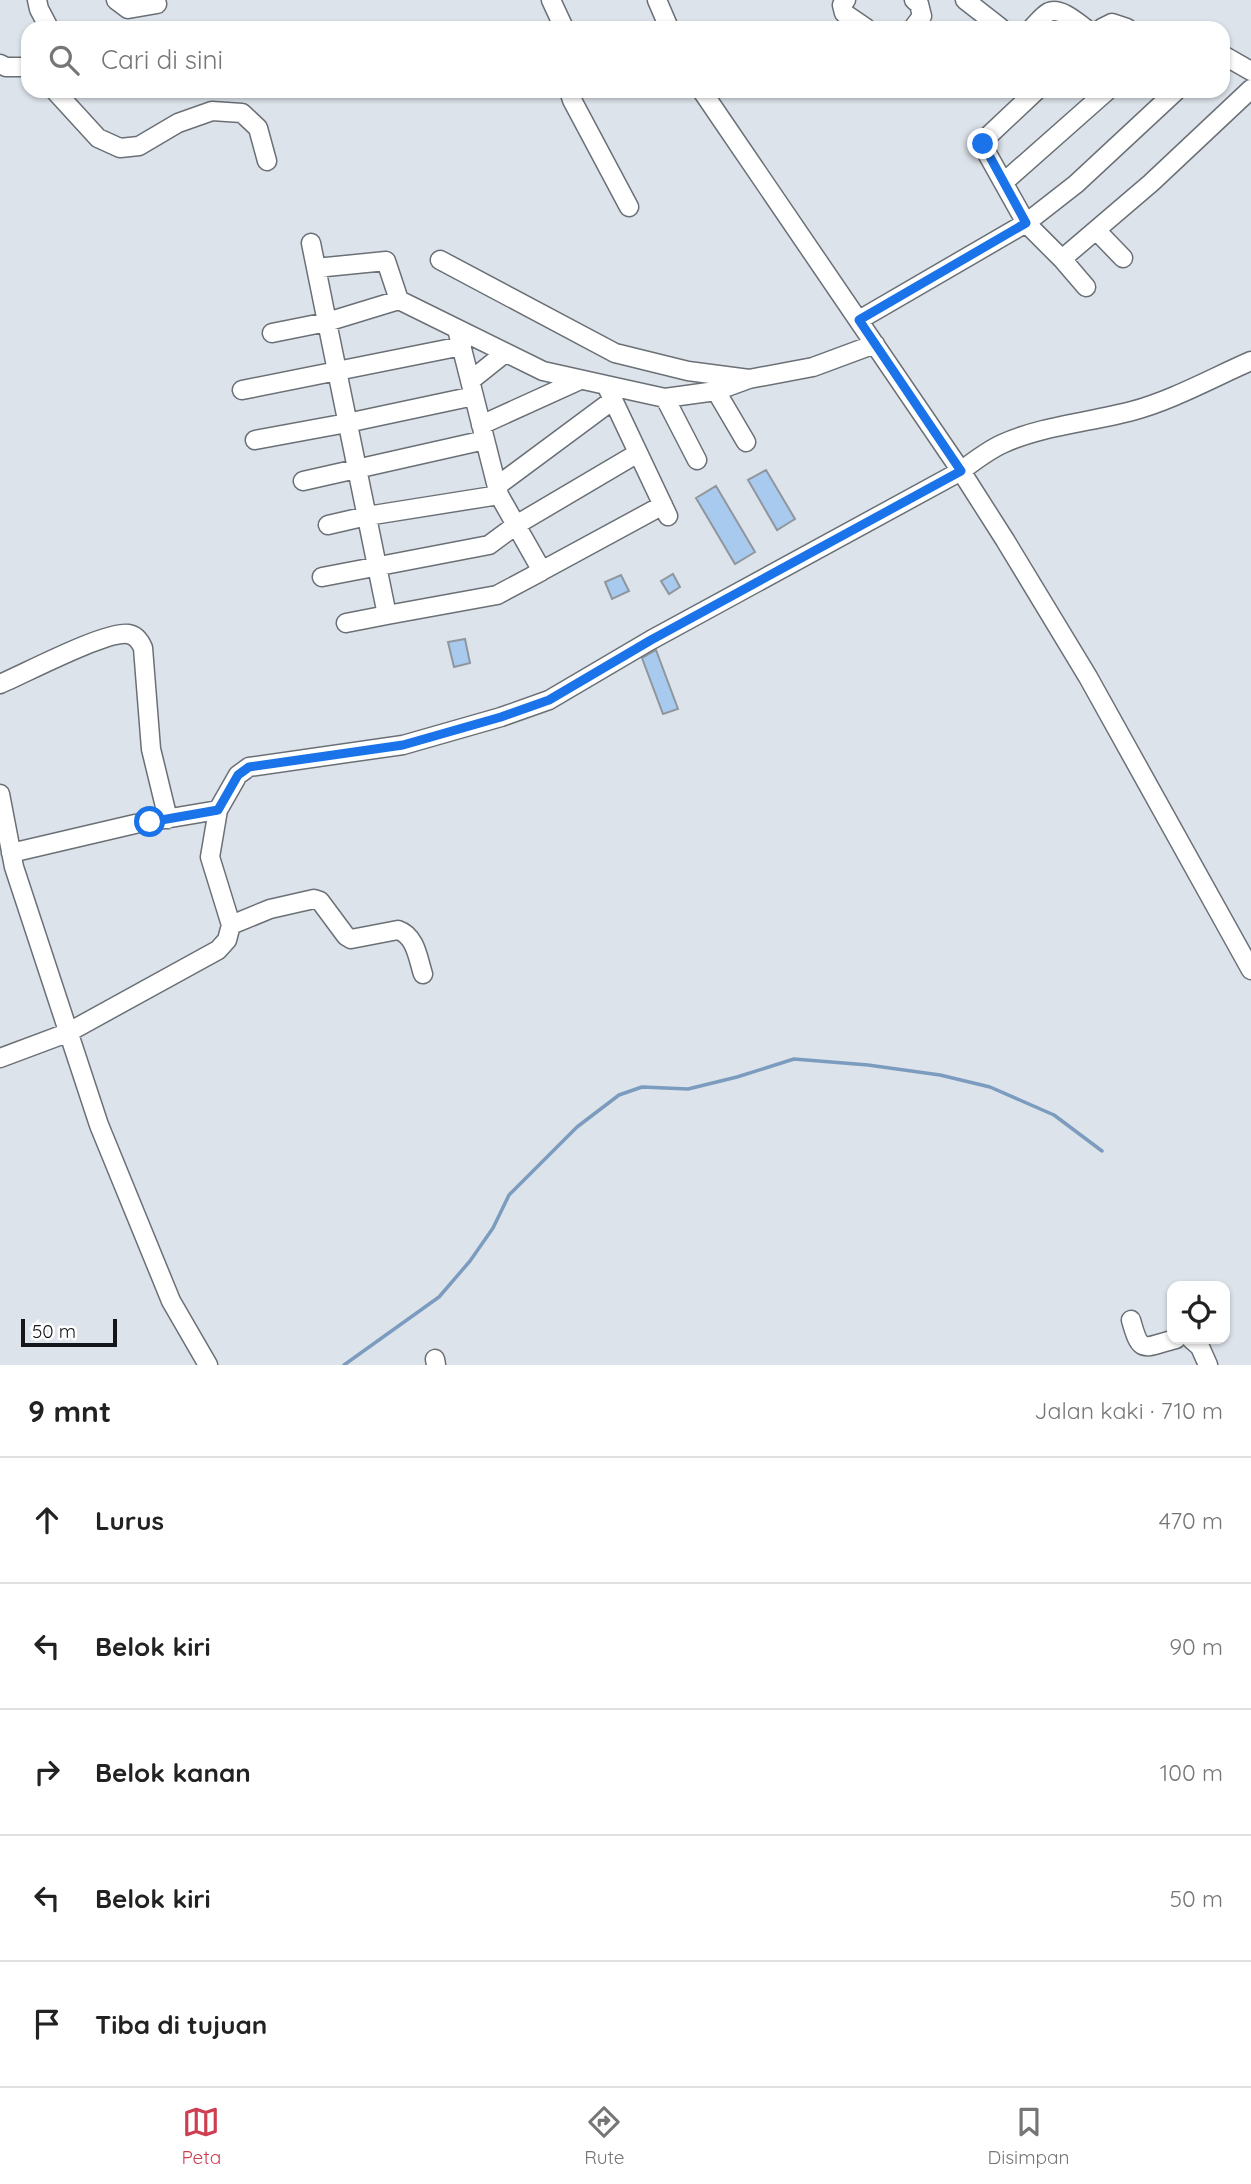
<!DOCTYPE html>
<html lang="id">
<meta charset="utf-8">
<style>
body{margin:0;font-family:Quicksand,sans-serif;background:#f6f6f6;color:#222}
.controls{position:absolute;right:21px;bottom:21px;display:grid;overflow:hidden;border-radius:14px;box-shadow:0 2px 5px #0004}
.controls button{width:63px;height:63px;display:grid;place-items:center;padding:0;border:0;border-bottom:2px solid #e0e0e0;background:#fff;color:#222;font:35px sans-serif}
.scale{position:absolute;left:21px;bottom:18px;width:96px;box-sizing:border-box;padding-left:7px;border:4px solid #141619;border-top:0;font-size:19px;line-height:24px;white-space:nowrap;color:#141619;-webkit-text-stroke:5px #fff;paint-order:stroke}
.stop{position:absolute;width:21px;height:21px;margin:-16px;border:5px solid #1a73e8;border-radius:50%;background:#fff}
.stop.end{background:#1a73e8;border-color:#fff;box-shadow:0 2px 7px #0008}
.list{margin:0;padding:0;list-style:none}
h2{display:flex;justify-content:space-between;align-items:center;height:91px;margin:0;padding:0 28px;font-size:30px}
h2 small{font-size:23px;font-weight:400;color:#767676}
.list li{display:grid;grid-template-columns:46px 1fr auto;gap:21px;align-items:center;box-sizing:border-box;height:126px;padding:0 28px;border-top:2px solid #e0e0e0}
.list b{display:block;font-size:26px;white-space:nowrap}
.list em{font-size:23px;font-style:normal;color:#767676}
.icon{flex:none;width:38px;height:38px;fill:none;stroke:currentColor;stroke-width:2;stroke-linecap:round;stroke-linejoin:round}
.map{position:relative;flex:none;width:1251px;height:1365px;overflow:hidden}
.search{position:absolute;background:#fff;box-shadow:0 2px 5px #0004;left:21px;right:21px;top:21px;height:77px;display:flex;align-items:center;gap:18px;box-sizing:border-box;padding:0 24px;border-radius:21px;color:#767676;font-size:26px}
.sheet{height:721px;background:#fff}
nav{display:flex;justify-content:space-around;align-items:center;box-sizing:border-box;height:98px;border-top:2px solid #e0e0e0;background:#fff;font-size:19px;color:#767676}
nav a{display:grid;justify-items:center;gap:4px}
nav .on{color:#ce3e51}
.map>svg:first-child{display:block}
</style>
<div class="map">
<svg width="1251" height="1365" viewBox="0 0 1251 1365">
<rect width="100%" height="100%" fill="#dce3ea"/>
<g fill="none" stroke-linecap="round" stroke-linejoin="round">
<!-- stream -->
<path stroke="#7c9cbf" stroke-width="3.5" d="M344 1365 439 1297 470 1261 493 1228 509 1195 577 1127 619 1095 642 1087 688 1089 737 1077 794 1059 868 1065 940 1075 990 1087 1054 1115 1102 1151"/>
</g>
<!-- building -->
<path fill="#a8caee" stroke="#90969d" stroke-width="2" d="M766 470 795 519 777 530 748 480Z
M716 486 755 552 735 564 696 498Z
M673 574 680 587 669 594 661 581Z
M621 575 629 591 612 599 605 582Z
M465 639 470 663 454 667 448 642Z
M656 650 678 709 663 714 642 658Z"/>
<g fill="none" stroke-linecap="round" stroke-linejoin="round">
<!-- minor casing -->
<g stroke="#6a7076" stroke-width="21">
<path id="minor" d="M37 0 39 9 49 28
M116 0 128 9 157 4
M551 0 564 28
M657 0 669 28
M846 0 842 5 844 13 866 28
M965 0 1001 28
M913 28 922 16 919 4 914 0
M1032 28C1037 23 1043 15 1049 12 1060 7 1077 22 1085 28
M1102 28 1112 23 1127 28
M1223 55 1251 71
M0 64 6 67H28
M55 91 98 138 120 148 139 146 178 123 212 111 242 113 258 128 267 161
M569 91 572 100 629 207
M702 91 961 471 1005 540 1088 677 1251 970
M1036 91 985 139 984 148 1026 223 1062 259 1086 287
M1004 182 1107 91
M1096 230 1123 258
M311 243 327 322 399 300 543 371 606 385
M1062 259 1151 183 1251 89
M440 260 615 353 688 371 749 379
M316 268 386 261 399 300
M859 320 1026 223 1076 184 1176 91
M272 333 327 322 387 615 497 595 542 571 499 495 457 329
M470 381 505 353
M242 390 462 346
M665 398 606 385 668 516
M481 425 580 380
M255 440 347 423 474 396
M746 442 716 391 749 379 813 367 875 344
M697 460 665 398 716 391
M303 481 485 440
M497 486 613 400
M328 525 367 516 499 495
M534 575 663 505
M322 577 489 545 516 525 638 453
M346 623 387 615
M0 684C26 673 105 631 128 634 136 635 140 641 143 648L151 749 168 819
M0 794 14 867 99 1125 171 1301 208 1365
M11 853 135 824 218 810
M231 925 270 909 314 899 320 901 346 936 351 939 398 930C416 936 418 959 423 974
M0 1058 67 1033 218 950 227 940 231 925 210 857 218 810 238 775 249 767 403 745 501 717 549 700 651 640 961 471C974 461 987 451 1002 444 1041 426 1090 422 1132 411 1173 400 1212 378 1251 361
M1131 1320C1141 1356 1143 1347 1176 1339
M1191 1339 1200 1347 1208 1365
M435 1359 436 1365"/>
</g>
<!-- minor -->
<use href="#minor" stroke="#fff" stroke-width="18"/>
</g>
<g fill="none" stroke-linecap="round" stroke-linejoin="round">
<!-- route -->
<path stroke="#1a73e8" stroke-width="9" d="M150 822 218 810 238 775 249 767 403 745 501 717 549 700 651 640 961 471 859 320 1026 223 983 144"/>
</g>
</svg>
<div class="controls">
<button><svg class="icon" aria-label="locate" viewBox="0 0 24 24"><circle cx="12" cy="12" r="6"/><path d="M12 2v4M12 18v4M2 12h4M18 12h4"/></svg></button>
</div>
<div class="scale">50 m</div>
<div class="stop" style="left:150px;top:822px"></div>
<div class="stop end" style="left:983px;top:144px"></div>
<div class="search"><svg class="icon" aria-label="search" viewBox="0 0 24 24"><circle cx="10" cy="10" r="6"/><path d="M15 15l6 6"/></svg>Cari di sini</div>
</div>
<section class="sheet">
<h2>9 mnt<small>Jalan kaki · 710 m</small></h2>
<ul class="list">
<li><svg class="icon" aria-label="ahead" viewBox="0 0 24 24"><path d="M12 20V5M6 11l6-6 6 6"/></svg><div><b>Lurus</b></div><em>470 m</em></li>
<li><svg class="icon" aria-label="left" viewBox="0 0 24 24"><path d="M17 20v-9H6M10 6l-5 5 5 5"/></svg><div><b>Belok kiri</b></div><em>90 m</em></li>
<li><svg class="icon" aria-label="right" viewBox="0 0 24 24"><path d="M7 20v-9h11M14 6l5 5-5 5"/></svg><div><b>Belok kanan</b></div><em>100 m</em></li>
<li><svg class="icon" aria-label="left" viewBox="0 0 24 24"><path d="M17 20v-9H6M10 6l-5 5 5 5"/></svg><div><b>Belok kiri</b></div><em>50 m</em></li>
<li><svg class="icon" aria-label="arrive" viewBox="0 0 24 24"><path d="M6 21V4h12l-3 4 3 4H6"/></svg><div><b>Tiba di tujuan</b></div></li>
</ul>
</section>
<nav>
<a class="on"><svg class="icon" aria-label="map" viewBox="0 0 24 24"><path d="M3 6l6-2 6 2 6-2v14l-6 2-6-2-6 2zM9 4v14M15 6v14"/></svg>Peta</a>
<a><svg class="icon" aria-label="directions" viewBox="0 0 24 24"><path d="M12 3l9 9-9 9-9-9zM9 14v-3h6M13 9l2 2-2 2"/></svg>Rute</a>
<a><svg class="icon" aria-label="saved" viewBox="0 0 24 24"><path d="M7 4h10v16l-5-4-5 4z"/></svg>Disimpan</a>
</nav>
